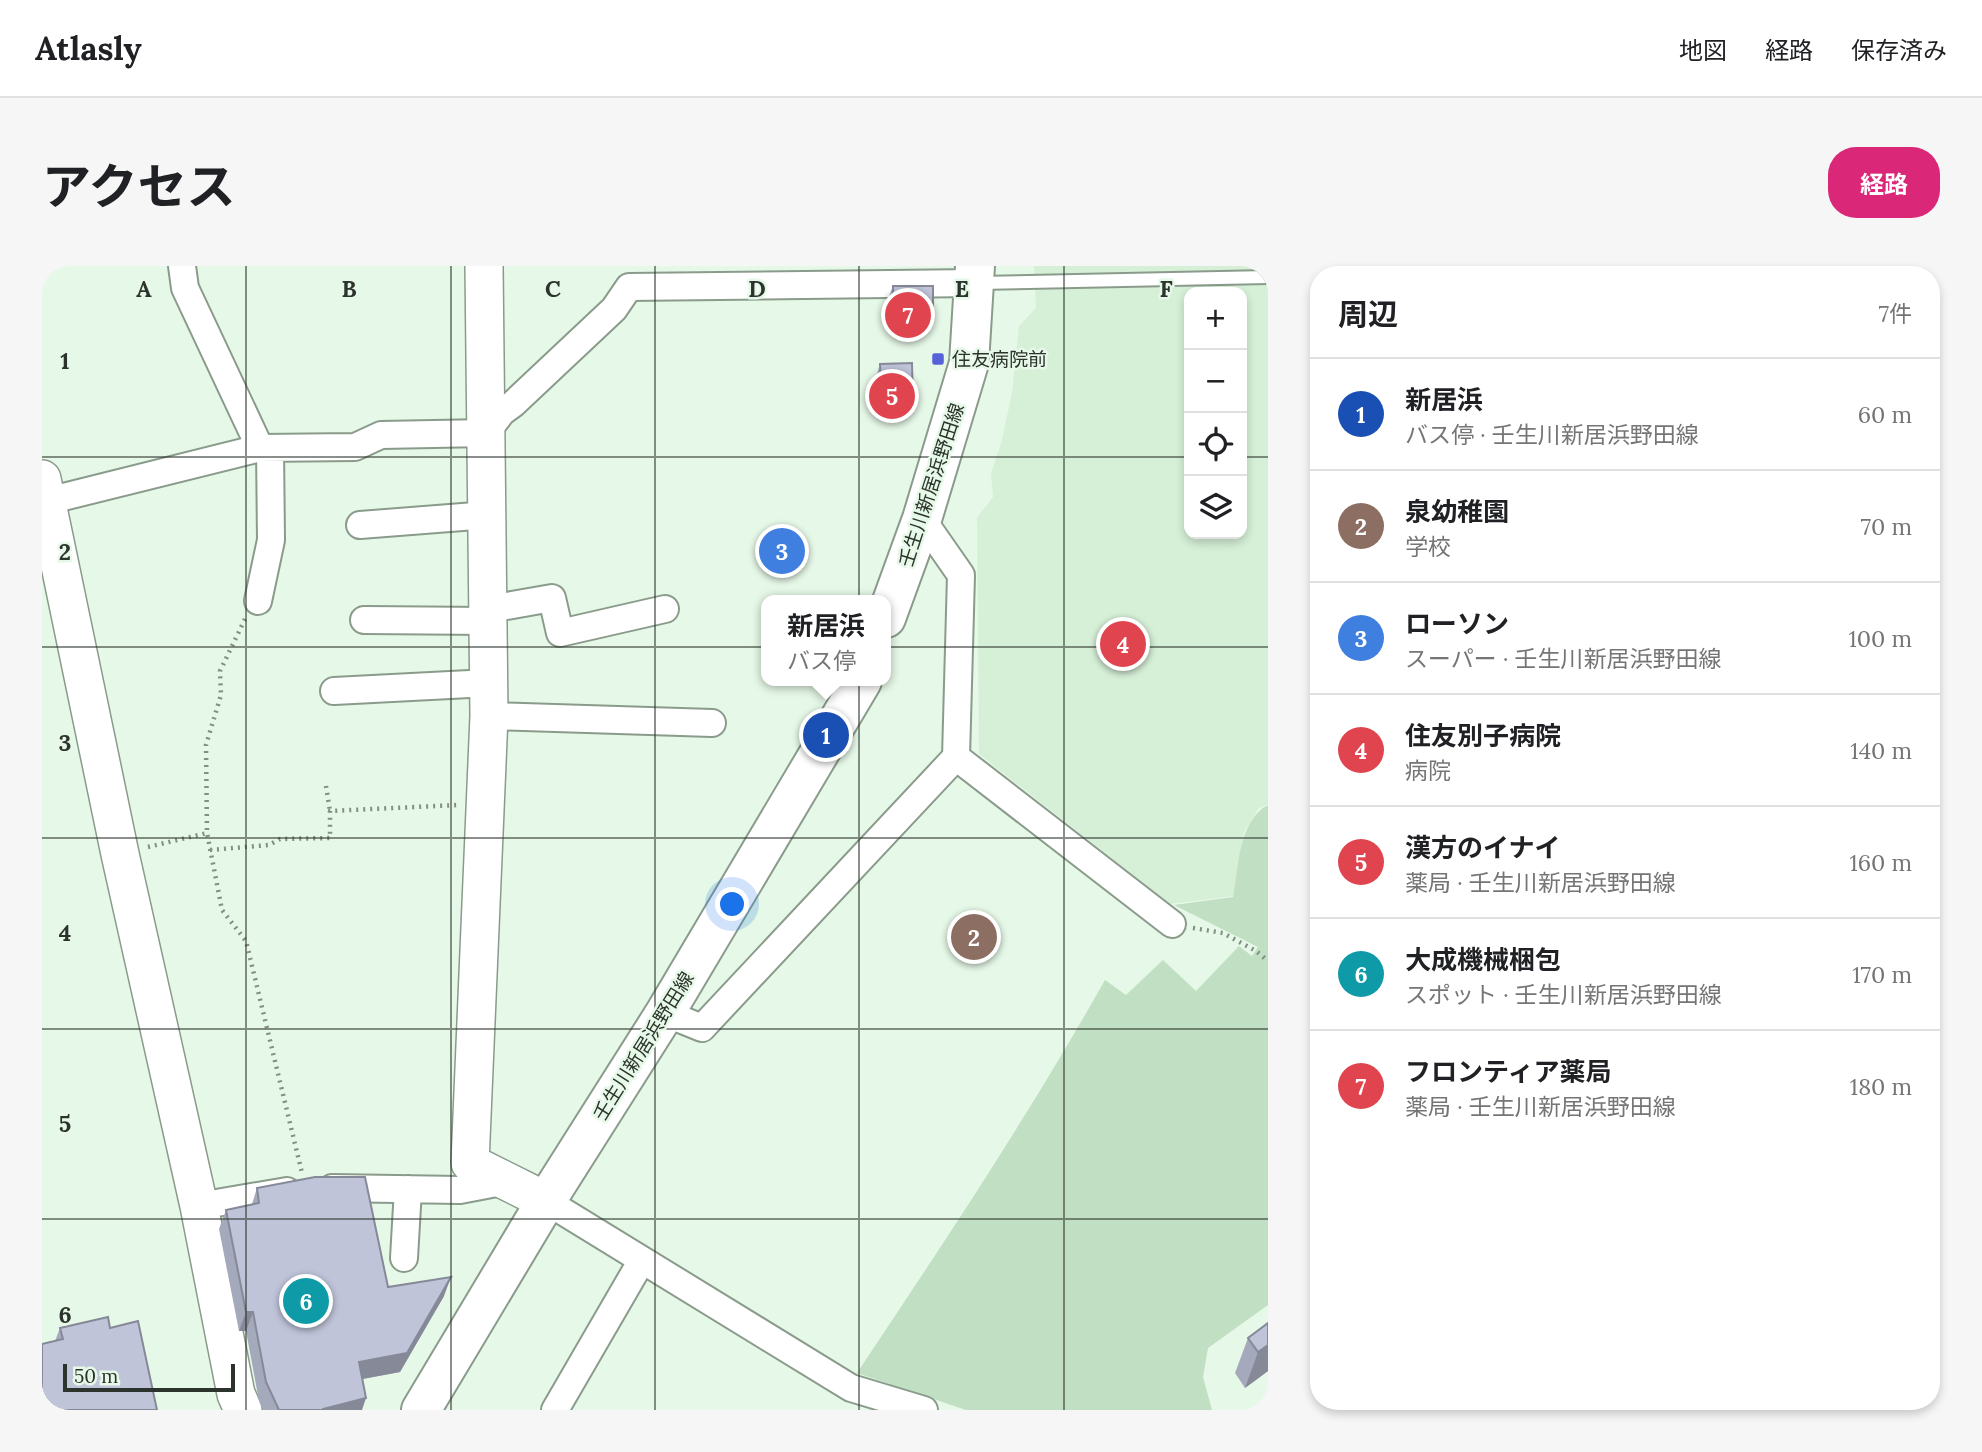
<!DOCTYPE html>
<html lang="ja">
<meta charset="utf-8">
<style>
body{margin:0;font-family:Lora,"Noto Sans JP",serif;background:#f6f6f6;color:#202124}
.controls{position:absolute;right:21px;top:21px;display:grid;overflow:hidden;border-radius:14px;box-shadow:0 4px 10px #0003}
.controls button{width:63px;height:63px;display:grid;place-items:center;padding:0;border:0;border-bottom:2px solid #e0e0e0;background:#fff;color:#202124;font:35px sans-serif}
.scale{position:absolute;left:21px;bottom:18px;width:172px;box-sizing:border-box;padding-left:7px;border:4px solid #2c332c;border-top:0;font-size:19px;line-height:24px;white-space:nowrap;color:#2c332c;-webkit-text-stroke:5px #e6f8e7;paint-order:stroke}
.you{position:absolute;left:691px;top:639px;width:24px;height:24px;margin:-18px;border:5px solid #fff;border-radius:50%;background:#1a73e8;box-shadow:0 0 0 10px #1a73e833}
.badge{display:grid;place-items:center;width:46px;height:46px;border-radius:50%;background:#db2777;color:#fff;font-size:23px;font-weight:700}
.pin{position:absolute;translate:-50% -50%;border:4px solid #fff;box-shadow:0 2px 7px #0006}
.popup{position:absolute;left:719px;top:329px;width:130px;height:91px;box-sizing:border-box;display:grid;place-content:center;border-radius:14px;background:#fff;filter:drop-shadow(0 2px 5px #0005);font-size:23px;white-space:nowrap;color:#757577}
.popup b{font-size:26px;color:#202124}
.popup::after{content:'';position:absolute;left:50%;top:100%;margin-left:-14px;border:14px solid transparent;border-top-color:#fff}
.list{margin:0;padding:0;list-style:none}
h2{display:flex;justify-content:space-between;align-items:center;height:91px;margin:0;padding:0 28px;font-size:30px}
h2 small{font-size:23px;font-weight:400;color:#757577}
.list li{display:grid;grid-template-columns:46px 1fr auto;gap:21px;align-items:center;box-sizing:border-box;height:112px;padding:0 28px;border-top:2px solid #e0e0e0}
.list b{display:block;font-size:26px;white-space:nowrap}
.list p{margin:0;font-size:23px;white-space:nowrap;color:#757577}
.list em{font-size:23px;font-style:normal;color:#757577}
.icon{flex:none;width:38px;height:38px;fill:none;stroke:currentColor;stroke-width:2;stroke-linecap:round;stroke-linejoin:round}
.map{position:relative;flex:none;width:1226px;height:1144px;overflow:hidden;border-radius:28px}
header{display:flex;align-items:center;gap:42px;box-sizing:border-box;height:98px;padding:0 35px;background:#fff;border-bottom:2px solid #e0e0e0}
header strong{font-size:33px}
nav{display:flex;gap:38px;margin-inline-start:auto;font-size:24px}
.intro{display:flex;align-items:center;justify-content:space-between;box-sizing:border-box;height:168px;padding:0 42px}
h1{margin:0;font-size:49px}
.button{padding:18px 32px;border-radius:28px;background:#db2777;color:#fff;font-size:24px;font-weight:700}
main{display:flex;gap:42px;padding:0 42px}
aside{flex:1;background:#fff;border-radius:28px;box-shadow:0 4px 10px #0003}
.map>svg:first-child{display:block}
</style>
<header>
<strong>Atlasly</strong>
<nav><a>地図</a><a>経路</a><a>保存済み</a></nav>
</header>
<div class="intro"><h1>アクセス</h1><a class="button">経路</a></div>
<main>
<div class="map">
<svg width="1226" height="1144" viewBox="0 0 1226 1144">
<rect width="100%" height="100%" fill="#e6f8e7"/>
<!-- built -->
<path fill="#d6efd7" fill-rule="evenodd" d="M992 0H1226V538L1216 543 1202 566 1191 630 1128 638 937 488 935 252 951 231 949 207 959 178 970 127 977 60 994 42ZM1147 26H1200V268H1147Z"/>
<!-- green -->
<path fill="#c1dfc2" d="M1226 539V1039L1166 1082 1161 1111 1170 1144H924L815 1107C901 978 987 849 1063 714L1084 729 1121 694 1154 725 1197 680 1210 690 1216 681 1132 639 1191 631C1197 601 1196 555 1226 539Z"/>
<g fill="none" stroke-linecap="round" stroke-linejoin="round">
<!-- lane casing -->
<g stroke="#8a9b8b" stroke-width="16">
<path id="lane" d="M936 17 1226 11"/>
</g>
<!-- street casing -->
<g stroke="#8a9b8b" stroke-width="30">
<path id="street" d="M140 0 143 22 218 182
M5 235 218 182 313 181 339 169 444 167 460 146 471 138 572 43 587 21 933 17
M880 253 919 309 914 491
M318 259 446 249
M216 335 229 274 228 182
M447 343 510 332 518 367 623 343
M322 354 447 355
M292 425 447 417
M447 450 670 457
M623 747 660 762 914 491 1130 658
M290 922 418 924 465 915
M504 935 809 1122 882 1144
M157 940 245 925
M362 992 366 923
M513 1144 600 994"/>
</g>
<!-- secondary casing -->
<g stroke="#8a9b8b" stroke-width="40">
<path id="secondary" d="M442 0 447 450 428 897 504 935
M0 213 78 588 157 940 194 1128 201 1144"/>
</g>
<!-- primary casing -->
<g stroke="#8a9b8b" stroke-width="42">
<path id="primary" d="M844 352 880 253 927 97 933 0
M379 1144 504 935 623 747 820 415"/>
</g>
<!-- path -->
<path stroke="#838f83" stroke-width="4.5" stroke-dasharray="2 5" stroke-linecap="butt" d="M203 353 178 405 179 429 164 479 165 567 180 644 204 675 260 907
M284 520 288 545
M106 581 165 567
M168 584 227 579 238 573 288 572V545L416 539
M1151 662 1181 667 1214 685 1226 695"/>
<!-- lane -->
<use href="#lane" stroke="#fff" stroke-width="12"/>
<!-- street -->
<use href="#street" stroke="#fff" stroke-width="26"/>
<!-- secondary -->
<use href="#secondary" stroke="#fff" stroke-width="37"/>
<!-- primary -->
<use href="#primary" stroke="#fff" stroke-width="38"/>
</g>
<!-- wall -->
<path fill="#a4a9bb" d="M851 20 891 52 886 65 846 66V33Z
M838 98 871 136 867 148 835 150 834 111Z
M215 922 346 1021 402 1030 358 1106 320 1113V1144H221L217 1135 204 1065H197L177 963 184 944 210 938Z
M1226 1057V1105L1203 1122 1193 1107 1206 1072Z
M18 1062H68L115 1144H0V1078L13 1075Z"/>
<!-- shaded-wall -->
<path fill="#868998" d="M891 52 886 65 846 66 851 53Z
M871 136 867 148 835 150 840 137Z
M409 1011 402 1030 358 1106 310 1115 317 1096Z
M204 1046H211L204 1065H197Z
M1226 1079V1105L1203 1122 1216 1086Z
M324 1132 320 1144H281V1143Z"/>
<!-- building -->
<path fill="#bfc4d9" stroke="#868998" stroke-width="2" d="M851 20H891V52L851 53Z
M870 97 871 136 840 137 838 98Z
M273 911H323L346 1021 409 1011 365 1087 317 1096 324 1132 281 1143V1144H237L224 1116 211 1046H204L184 944 217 937 215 922Z
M66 1051 68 1062 96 1055 115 1144H5L0 1139V1078L21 1073 18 1062Z
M1226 1057V1079L1216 1086 1206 1072Z"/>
<!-- grid -->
<path fill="none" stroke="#2c332c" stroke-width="2" stroke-opacity="0.55" d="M204 0V1144M409 0V1144M613 0V1144M817 0V1144M1022 0V1144M0 191H1147M1200 191H1226M0 381H1226M0 572H1226M0 763H1226M0 953H1226"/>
<!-- markers -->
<rect fill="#5762d9" stroke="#e6f8e7" stroke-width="2.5" x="889" y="86" width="14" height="14" rx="3.5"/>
<g text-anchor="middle" stroke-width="5" stroke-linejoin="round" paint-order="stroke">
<!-- poi labels -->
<g font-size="19" fill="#2c332c" stroke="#e6f8e7" text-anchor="start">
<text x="910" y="100">住友病院前</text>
</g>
<!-- street labels -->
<g font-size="19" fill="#2c332c" stroke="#e6f8e7">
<text transform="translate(889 219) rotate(-72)" y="7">壬生川新居浜野田線</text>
<text transform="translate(601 780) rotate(-58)" y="7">壬生川新居浜野田線</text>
</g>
</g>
<g font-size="23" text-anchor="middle" font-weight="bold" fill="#2c332c" stroke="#e6f8e7" stroke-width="5" stroke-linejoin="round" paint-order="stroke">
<text x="102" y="31">A</text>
<text x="307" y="31">B</text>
<text x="511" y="31">C</text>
<text x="715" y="31">D</text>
<text x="920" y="31">E</text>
<text x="1124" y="31">F</text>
<text x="23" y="103">1</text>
<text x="23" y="294">2</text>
<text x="23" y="485">3</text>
<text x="23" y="675">4</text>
<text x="23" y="866">5</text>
<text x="23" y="1057">6</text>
</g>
</svg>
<div class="controls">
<button>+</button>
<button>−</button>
<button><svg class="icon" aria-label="locate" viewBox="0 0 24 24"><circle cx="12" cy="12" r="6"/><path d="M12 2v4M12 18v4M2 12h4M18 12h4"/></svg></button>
<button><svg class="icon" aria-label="layers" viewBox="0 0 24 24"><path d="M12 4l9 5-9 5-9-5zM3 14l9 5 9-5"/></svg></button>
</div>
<div class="scale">50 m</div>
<div class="you"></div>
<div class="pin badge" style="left:784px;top:469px;background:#1a4fb4">1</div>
<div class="popup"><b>新居浜</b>バス停</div>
<div class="pin badge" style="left:932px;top:671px;background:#8d6e63">2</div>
<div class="pin badge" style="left:740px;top:285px;background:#3f7fe0">3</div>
<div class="pin badge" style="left:1081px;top:378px;background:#e0444e">4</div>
<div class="pin badge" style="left:850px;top:130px;background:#e0444e">5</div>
<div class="pin badge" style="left:264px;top:1035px;background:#0f9aa8">6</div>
<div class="pin badge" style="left:866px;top:49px;background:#e0444e">7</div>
</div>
<aside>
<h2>周辺<small>7件</small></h2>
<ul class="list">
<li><span class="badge" style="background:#1a4fb4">1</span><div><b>新居浜</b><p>バス停 · 壬生川新居浜野田線</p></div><em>60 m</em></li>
<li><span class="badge" style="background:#8d6e63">2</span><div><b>泉幼稚園</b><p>学校</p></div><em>70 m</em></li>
<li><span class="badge" style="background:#3f7fe0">3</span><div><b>ローソン</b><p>スーパー · 壬生川新居浜野田線</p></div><em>100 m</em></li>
<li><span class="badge" style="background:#e0444e">4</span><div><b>住友別子病院</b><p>病院</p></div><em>140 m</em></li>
<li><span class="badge" style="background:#e0444e">5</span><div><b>漢方のイナイ</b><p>薬局 · 壬生川新居浜野田線</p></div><em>160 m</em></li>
<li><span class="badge" style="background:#0f9aa8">6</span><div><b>大成機械梱包</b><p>スポット · 壬生川新居浜野田線</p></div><em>170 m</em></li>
<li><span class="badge" style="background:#e0444e">7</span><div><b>フロンティア薬局</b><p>薬局 · 壬生川新居浜野田線</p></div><em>180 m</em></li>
</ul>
</aside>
</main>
